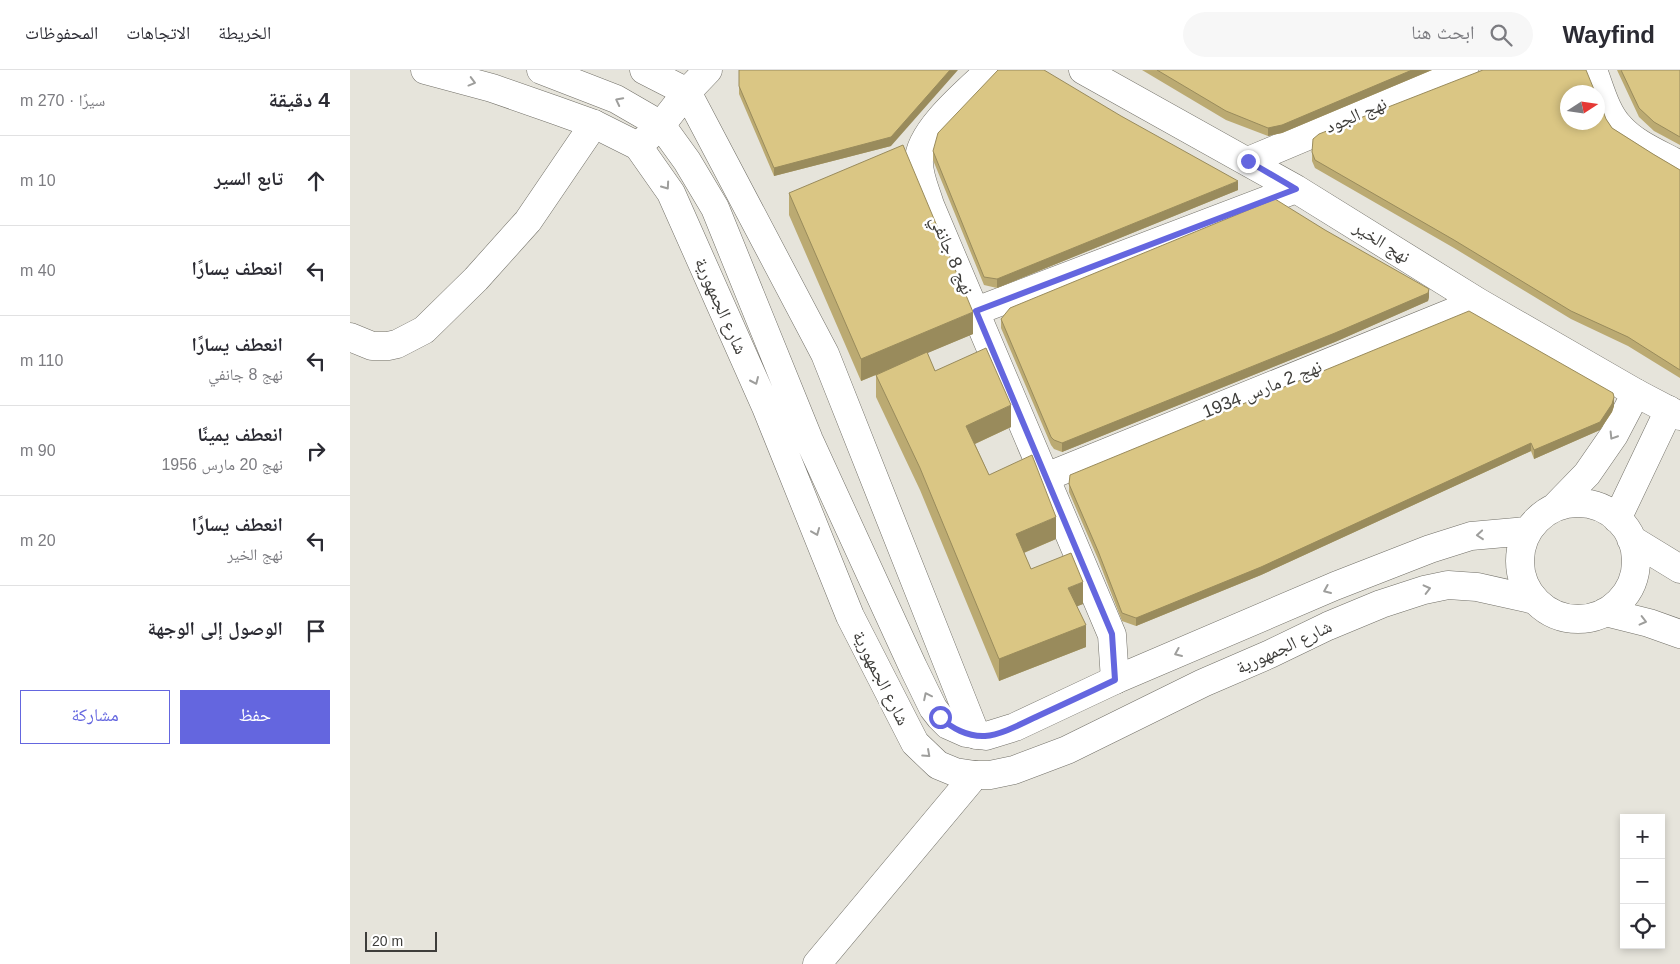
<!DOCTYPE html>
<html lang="ar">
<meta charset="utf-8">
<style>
body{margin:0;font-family:Arial,"Noto Naskh Arabic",sans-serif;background:#f7f7f7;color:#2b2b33;direction:rtl}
.controls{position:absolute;right:15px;bottom:15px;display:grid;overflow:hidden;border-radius:0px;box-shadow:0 2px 8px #0003}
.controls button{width:45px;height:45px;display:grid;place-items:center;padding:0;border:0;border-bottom:1px solid #e1e1e2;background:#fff;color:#2b2b33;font:25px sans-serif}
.compass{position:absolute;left:1210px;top:15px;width:45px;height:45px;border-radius:50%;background:#fff;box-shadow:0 2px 8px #0003;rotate:78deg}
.scale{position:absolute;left:15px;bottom:12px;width:72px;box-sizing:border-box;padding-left:5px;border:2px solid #3e3d3a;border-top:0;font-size:14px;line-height:18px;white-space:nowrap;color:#3e3d3a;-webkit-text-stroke:4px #fff;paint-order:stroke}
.stop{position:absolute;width:15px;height:15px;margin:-11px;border:4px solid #6466df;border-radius:50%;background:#fff}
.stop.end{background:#6466df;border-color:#fff;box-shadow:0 1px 5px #0008}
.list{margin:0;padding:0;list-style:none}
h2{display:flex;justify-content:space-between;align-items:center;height:65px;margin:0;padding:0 20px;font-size:21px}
h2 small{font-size:16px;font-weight:400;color:#7c7c81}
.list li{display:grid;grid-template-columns:32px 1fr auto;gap:15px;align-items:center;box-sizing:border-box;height:90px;padding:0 20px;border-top:1px solid #e1e1e2}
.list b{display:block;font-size:19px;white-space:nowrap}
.list p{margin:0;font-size:16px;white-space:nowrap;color:#7c7c81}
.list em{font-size:16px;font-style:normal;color:#7c7c81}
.actions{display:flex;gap:10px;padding:15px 20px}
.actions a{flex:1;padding:11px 0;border:1px solid #6466df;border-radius:0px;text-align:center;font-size:18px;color:#6466df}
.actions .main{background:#6466df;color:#fff}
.icon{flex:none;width:28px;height:28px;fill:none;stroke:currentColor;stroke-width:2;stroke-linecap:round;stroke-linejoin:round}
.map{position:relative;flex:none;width:1330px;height:894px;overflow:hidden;direction:ltr}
header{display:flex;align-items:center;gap:30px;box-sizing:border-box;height:70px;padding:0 25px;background:#fff;border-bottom:1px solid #e1e1e2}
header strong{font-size:24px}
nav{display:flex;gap:28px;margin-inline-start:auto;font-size:18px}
.search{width:350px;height:45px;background:#f7f7f7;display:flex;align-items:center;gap:12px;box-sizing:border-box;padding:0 18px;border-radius:28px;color:#7c7c81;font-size:19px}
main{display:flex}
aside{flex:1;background:#fff}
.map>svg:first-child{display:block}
</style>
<header>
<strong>Wayfind</strong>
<div class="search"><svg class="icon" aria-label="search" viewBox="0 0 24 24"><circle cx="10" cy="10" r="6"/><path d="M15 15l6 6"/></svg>ابحث هنا</div>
<nav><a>الخريطة</a><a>الاتجاهات</a><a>المحفوظات</a></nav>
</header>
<main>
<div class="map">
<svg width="1330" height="894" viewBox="0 0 1330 894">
<rect width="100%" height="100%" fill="#e6e4db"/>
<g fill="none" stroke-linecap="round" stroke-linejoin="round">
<!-- minor casing -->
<g stroke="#716f67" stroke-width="29">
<path id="minor" d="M294 0 337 22
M640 0C619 20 569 61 569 90 568 105 576 121 580 135L762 565 765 610
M733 0 946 119 1128 232 1286 323 1330 346
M1243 0C1250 18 1256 43 1270 57 1285 74 1310 84 1330 95
M337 22 475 284 626 665
M288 76 311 55 337 22 358 0
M898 91 1114 0
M626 241 946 119
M0 267 22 276H38L47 274 74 260 126 209 178 151 244 54
M696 407 1128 232
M467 894 625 705"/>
</g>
<!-- tertiary casing -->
<g stroke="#716f67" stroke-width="29">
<path id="tertiary" d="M75 0 142 18 205 40 244 54 288 76 321 123 416 337 500 546 565 673 588 695 605 702 625 705H640L664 700 717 680 853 613 920 584 978 556 1031 534 1074 520 1098 515 1127 517 1185 530
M191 0 266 29 311 55 337 91 365 138 459 370 563 597 583 638 590 647 598 655 616 663 636 666 665 657 765 610 985 516 1080 479 1121 466 1178 461
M1170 491a58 58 0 1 1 116 0a58 58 0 1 1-116 0Z
M1204 438 1237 404 1264 365 1286 323
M1267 449 1319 340
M1281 469 1330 499
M1255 542 1299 553 1330 564"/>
</g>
<!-- minor -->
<use href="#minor" stroke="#fff" stroke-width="28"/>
<!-- tertiary -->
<use href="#tertiary" stroke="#fff" stroke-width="28"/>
</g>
<!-- wall -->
<path fill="#bbaa72" d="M389 0 541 76 424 106 389 24Z
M792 0H1082L932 63 918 66 876 50Z
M1267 0H1330V75L1304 61 1289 47Z
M1256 49 1262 58 1303 84 1330 100V308L1278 276 1221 249 1104 178 965 98 962 91V82Z
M583 81 888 120 647 218 634 215 583 90Z
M439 123 623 264 577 283 585 301 661 357 625 374 639 405 706 469 674 483 681 499 733 534 727 536 736 577 649 611 570 420 526 327V305L511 311 439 145Z
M1079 227 1078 231 985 272 712 382 704 379 701 375 651 258V249Z
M1264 336 1262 342 1250 360 1184 389 1181 381 911 505 786 556 772 551 748 489 719 422V414Z"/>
<!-- shaded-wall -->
<path fill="#998b5c" d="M600 0H608L541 76 424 106V98Z
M1062 0H1082L932 63 918 66V58Z
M888 111V120L647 218V209Z
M1079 219V227L1078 231 985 272 712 382V373Z
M623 242V264L511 311V289Z
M1264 327V336L1262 342 1250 360 1184 389V380Z
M661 335V357L616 378V356Z
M1181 373V381L911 505 786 556V548Z
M706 447V469L666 486V464Z
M733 512V534L718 540V518Z
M736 555V577L649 611V589Z"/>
<!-- building -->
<path fill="#dac684" stroke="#998b5c" d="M389 0H600L541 67 424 98 389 16Z
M648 0H694L771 46 888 111 647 209 634 207 583 81 588 63Z
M807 0H1062L932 55 918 58 876 41Z
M1133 0H1236L1245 22H1218V52H1248V28L1256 49 1262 58 1303 84 1330 100V300L1278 267 1221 241 1104 170 965 90 962 82 963 69 969 64Z
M1271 0H1330V67L1304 52 1289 38Z
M553 75 623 242 511 289 439 123Z
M925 129 975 160 1079 219 1078 223 985 263 712 373 704 370 701 367 651 249 660 238Z
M1119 241 1263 323 1264 327 1262 334 1250 352 1184 380 1181 373 911 497 786 548 772 543 748 481 719 414 720 405Z
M636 278 661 335 616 356 639 405 682 385 706 447 666 464 681 499 721 483 733 512 718 518 736 555 649 589 570 398 526 305 577 282 585 301Z"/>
<!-- one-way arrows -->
<defs><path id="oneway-chevron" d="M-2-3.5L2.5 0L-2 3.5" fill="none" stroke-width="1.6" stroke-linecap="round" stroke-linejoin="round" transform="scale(1.25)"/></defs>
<g stroke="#9e9e9c">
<use href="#oneway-chevron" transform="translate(122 12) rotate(15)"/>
<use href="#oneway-chevron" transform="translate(269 31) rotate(-153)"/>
<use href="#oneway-chevron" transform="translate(316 116) rotate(55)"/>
<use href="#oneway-chevron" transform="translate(405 311) rotate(66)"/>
<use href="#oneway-chevron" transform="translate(1263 366) rotate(122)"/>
<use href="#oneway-chevron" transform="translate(466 462) rotate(68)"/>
<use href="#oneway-chevron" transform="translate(1130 465) rotate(175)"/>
<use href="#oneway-chevron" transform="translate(1077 519) rotate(-14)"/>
<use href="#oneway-chevron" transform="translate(977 520) rotate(157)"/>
<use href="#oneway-chevron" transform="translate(1293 551) rotate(14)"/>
<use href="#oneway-chevron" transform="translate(828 583) rotate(157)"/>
<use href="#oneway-chevron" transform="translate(577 626) rotate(-116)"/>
<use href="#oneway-chevron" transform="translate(577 684) rotate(42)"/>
</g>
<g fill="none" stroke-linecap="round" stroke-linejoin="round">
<!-- route -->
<path stroke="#6466df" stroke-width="6" d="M590 647C601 658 618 667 635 666 651 665 673 653 688 646 714 634 740 622 765 610L762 564 626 241 946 119 898 91"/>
</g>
<g text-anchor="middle" stroke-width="5" stroke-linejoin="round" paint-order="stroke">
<!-- street labels -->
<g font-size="18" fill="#3e3d3a" stroke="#fff">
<text transform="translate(1006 45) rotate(-23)" y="6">نهج الجود</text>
<text transform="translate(1032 172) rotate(32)" y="6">نهج الخير</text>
<text transform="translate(602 185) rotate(67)" y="6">نهج 8 جانفي</text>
<text transform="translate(371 236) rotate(66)" y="6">شارع الجمهورية</text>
<text transform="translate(912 319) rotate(-22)" y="6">نهج 2 مارس 1934</text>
<text transform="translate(934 577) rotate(-25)" y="6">شارع الجمهورية</text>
<text transform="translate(531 608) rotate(63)" y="6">شارع الجمهورية</text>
</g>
</g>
</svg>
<div class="controls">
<button>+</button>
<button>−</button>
<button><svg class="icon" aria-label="locate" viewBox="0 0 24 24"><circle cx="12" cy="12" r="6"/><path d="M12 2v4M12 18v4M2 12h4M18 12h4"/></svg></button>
</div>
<svg class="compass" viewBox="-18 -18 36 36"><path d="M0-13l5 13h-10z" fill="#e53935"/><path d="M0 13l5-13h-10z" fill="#7c7c81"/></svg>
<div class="scale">20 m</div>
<div class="stop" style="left:590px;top:647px"></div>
<div class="stop end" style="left:898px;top:91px"></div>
</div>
<aside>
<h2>4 دقيقة<small>سيرًا · 270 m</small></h2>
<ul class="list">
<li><svg class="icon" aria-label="ahead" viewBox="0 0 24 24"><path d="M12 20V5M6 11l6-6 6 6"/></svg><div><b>تابع السير</b></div><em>10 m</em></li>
<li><svg class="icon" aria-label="left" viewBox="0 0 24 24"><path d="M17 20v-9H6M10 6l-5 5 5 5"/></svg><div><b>انعطف يسارًا</b></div><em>40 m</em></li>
<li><svg class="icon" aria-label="left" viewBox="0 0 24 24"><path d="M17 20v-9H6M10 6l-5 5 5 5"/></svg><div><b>انعطف يسارًا</b><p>نهج 8 جانفي</p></div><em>110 m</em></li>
<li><svg class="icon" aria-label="right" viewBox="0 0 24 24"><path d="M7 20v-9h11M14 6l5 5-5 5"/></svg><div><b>انعطف يمينًا</b><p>نهج 20 مارس 1956</p></div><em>90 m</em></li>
<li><svg class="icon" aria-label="left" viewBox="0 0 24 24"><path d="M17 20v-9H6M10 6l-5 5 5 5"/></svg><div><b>انعطف يسارًا</b><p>نهج الخير</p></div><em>20 m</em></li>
<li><svg class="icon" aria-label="arrive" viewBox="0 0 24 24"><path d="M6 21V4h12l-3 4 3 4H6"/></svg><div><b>الوصول إلى الوجهة</b></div></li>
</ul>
<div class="actions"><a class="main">حفظ</a><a>مشاركة</a></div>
</aside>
</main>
